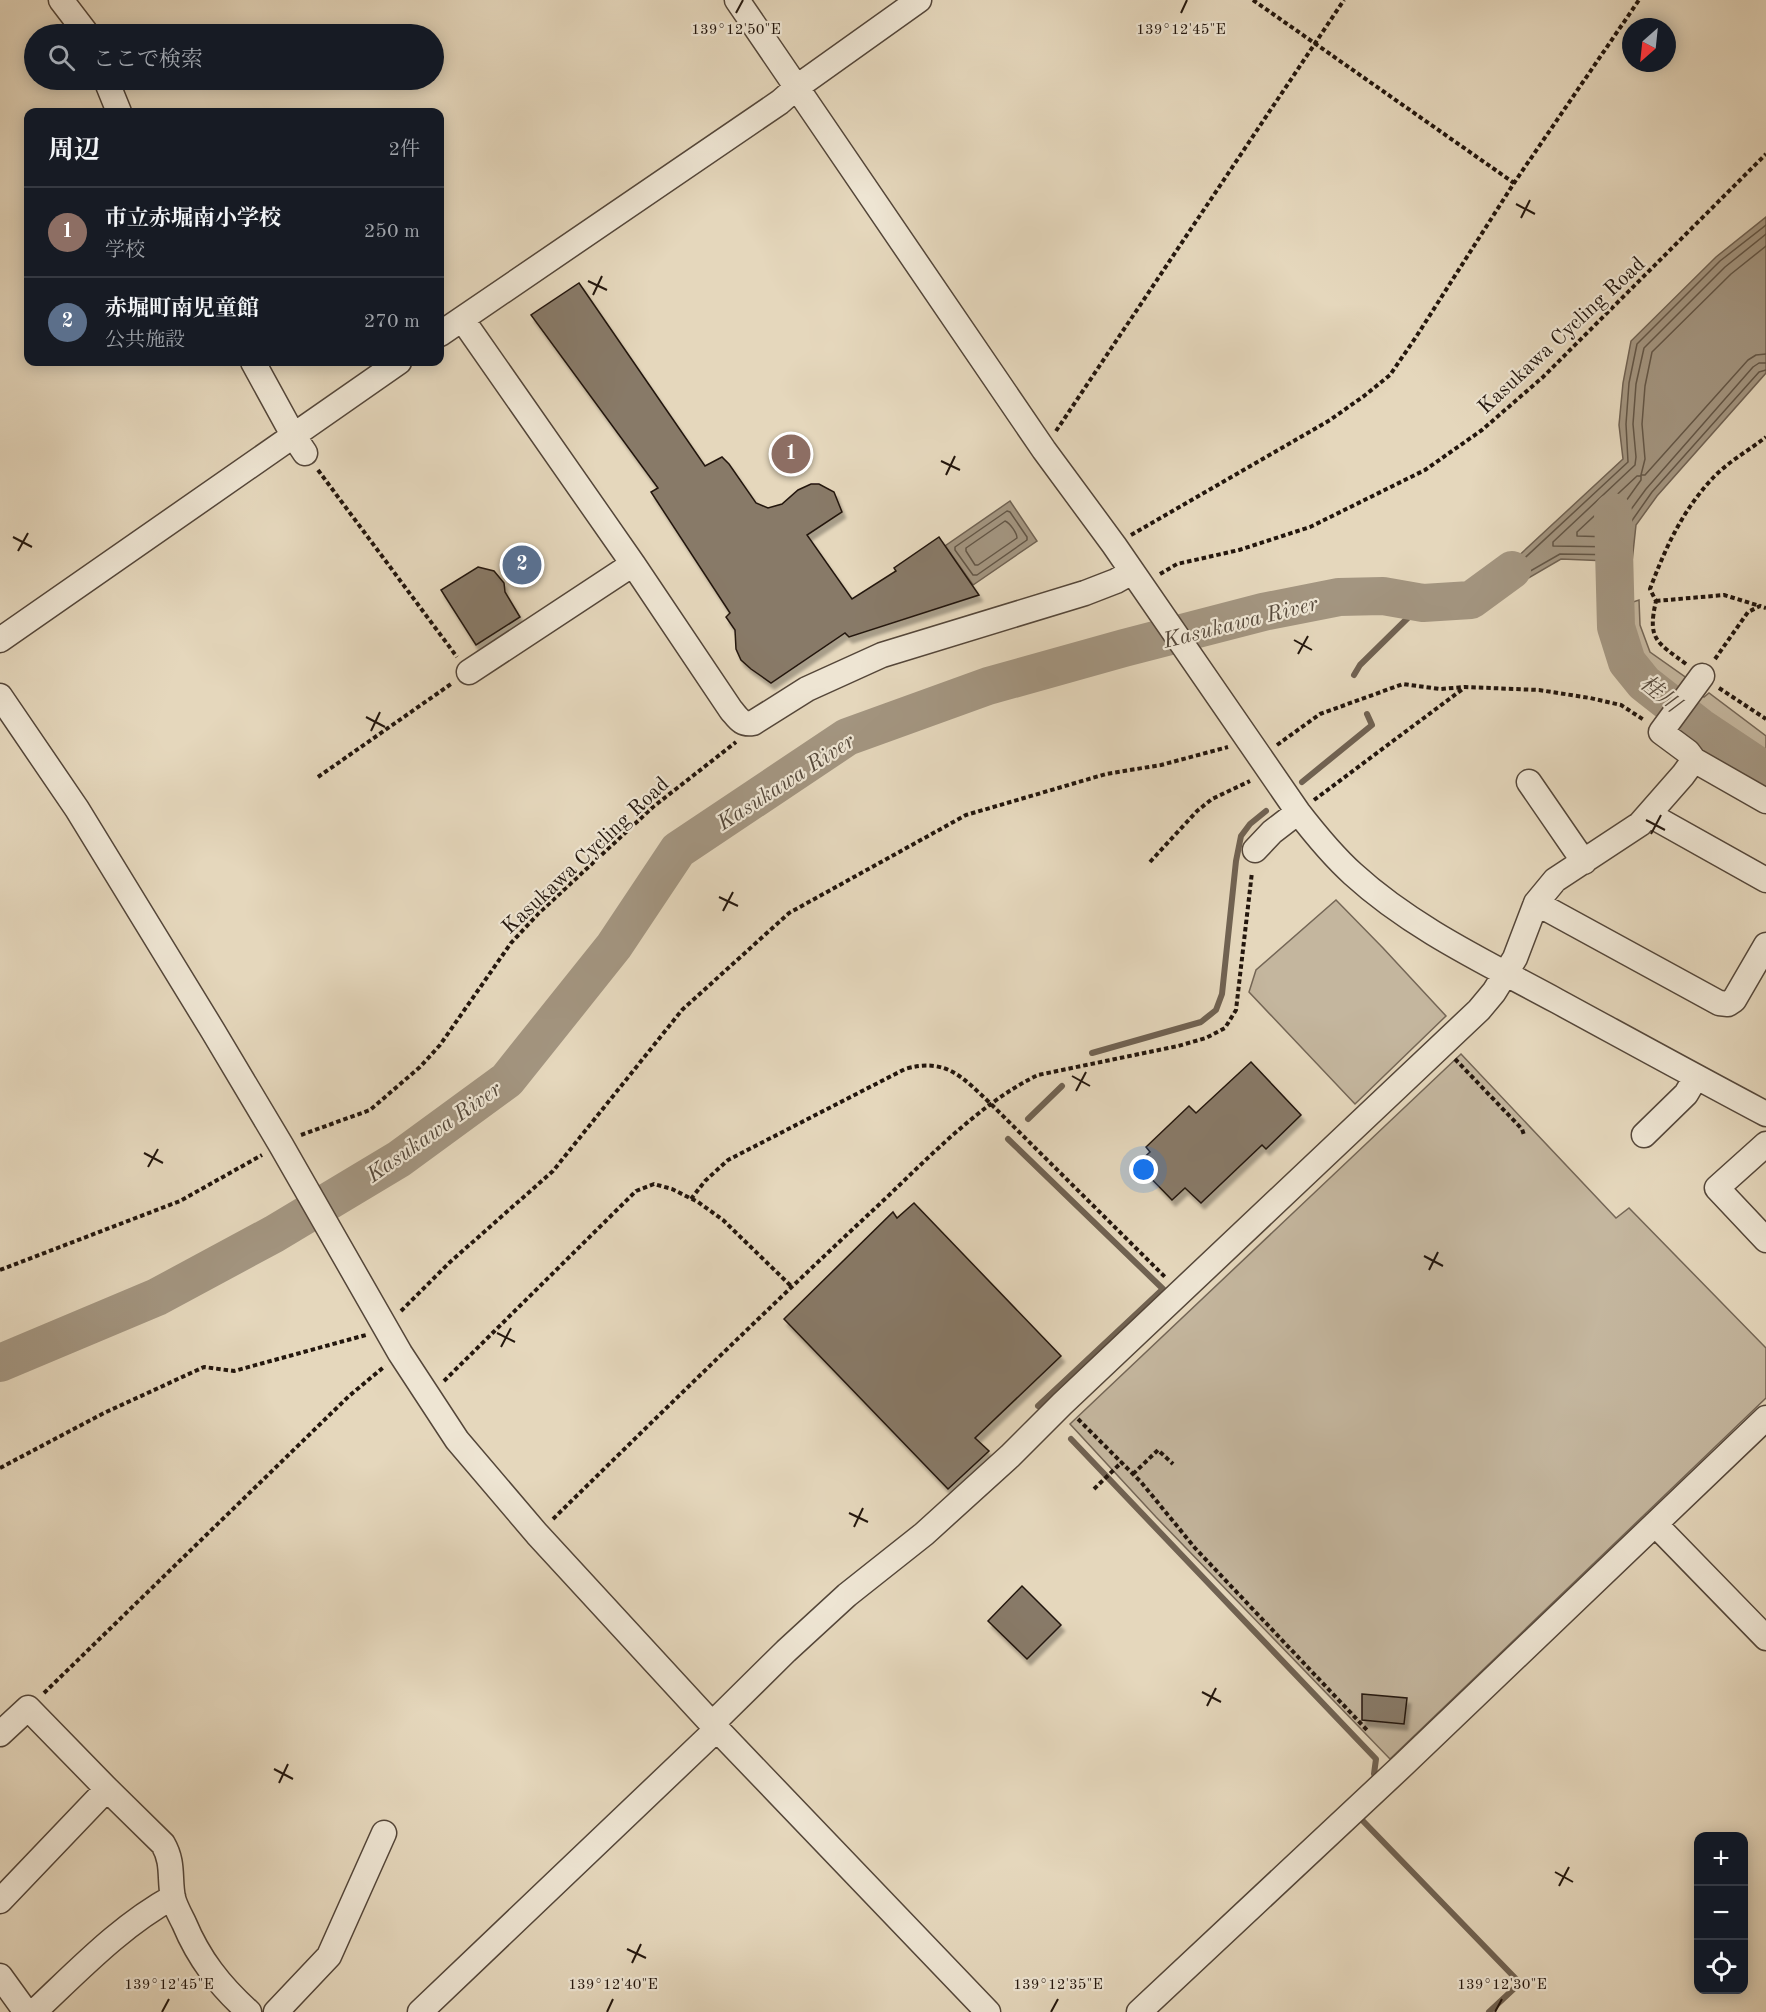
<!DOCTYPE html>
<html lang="ja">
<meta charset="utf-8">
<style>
body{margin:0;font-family:"Old Standard TT","Noto Serif JP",serif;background:#20242c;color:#f1f3f6}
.controls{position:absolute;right:18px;bottom:18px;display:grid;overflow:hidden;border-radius:12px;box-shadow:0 3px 15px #0003}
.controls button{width:54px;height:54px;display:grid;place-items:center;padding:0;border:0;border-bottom:2px solid #363941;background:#171b24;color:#f1f3f6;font:30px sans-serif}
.compass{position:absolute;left:1622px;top:18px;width:54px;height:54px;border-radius:50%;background:#171b24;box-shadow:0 3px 15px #0003;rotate:207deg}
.you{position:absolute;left:1144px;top:1170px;width:21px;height:21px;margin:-15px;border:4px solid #fff;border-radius:50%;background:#1a73e8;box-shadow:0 0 0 9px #1a73e833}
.badge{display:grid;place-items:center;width:39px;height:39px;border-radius:50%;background:#0f766e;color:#fff;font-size:20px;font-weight:700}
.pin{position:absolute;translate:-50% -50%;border:3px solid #fff;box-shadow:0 2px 6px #0006}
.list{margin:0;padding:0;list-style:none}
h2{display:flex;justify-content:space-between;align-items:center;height:78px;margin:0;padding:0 24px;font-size:26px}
h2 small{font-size:20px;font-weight:400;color:#9ea1a6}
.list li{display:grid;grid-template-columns:39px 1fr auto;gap:18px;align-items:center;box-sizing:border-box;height:90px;padding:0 24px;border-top:2px solid #363941}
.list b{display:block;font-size:22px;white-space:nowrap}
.list p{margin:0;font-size:20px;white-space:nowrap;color:#9ea1a6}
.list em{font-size:20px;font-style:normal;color:#9ea1a6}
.icon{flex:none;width:33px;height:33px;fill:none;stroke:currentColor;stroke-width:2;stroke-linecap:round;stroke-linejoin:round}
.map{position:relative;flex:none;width:1766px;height:2012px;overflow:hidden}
.search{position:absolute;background:#171b24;box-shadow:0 3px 15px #0003;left:24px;top:24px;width:420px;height:66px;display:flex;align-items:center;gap:15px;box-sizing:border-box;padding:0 21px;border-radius:33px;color:#9ea1a6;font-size:22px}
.panel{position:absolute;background:#171b24;box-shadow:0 3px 15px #0003;left:24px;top:108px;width:420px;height:258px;border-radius:12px}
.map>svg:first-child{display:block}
</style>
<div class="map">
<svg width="1766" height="2012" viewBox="0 0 1766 2012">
<defs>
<filter id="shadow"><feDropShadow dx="3.5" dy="6" stdDeviation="1.5" flood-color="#0004"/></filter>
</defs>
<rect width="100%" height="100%" fill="#e5d7bc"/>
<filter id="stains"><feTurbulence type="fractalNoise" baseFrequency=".00333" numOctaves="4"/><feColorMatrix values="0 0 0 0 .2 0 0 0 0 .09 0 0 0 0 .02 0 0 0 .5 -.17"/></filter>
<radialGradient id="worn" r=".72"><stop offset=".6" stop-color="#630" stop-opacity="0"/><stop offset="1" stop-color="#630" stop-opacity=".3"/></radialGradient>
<!-- green -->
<path fill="#c4b69e" stroke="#746656" stroke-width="1.5" d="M1639 600 1640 625 1650 652 1688 679V687L1704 697 1709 693 1766 736V754L1674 696 1632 655 1624 631 1627 604Z
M1336 900 1383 948 1446 1016 1355 1104 1249 992 1256 970Z
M1461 1054 1616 1218 1629 1208 1766 1348V1398L1390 1759 1156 1517 1070 1424Z"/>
<!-- water -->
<path fill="#a39580" stroke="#706252" stroke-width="1.5" d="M1766 217V373L1657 496 1636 525 1632 562 1561 559 1508 590 1471 600 1623 459 1619 425 1623 383 1631 341 1716 257Z
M1010 501 1037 541 973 585 945 546Z"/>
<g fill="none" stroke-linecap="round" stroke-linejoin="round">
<!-- shore -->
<path stroke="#635646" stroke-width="1.5" d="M1766 225 1720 261 1637 344 1629 383 1626 424 1628 462 1501 580 1500 584 1506 585 1560 554 1626 555 1631 522 1652 492 1759 372 1766 370
M1766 234 1725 267 1644 348 1636 384 1633 424 1636 457 1635 465 1553 542V546L1619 547 1624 519 1646 489 1753 367 1759 363H1766
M1766 246 1731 274 1652 352 1645 386 1642 424 1645 459 1641 475H1645L1748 360 1756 355 1766 354
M1637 476H1641V480L1616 515 1611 537 1577 536V532Z
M1007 511 1010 512 1027 537V540L977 575H973L955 550V547Z
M1005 521C1010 523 1017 533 1017 538L978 565H975L966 551V548Z"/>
<!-- stream -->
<path stroke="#706252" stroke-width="6" d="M1354 675 1360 665 1423 603
M1302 782 1372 725 1367 714
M1092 1053 1201 1022 1216 1010 1222 994 1236 861 1241 836 1250 824 1266 811
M1028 1119 1062 1086
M1008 1139 1163 1289 1038 1406
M1071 1439 1376 1759 1374 1774
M1363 1821 1520 1983 1489 2012"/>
<!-- river -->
<path stroke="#a39580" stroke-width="38" d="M1613 512 1616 627 1627 662 1644 683 1700 727 1766 771
M0 1363 157 1297 274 1234 399 1159 507 1080 614 946 678 850 847 737 988 686 1124 648 1263 612 1339 597 1383 596 1423 603 1471 600 1512 570"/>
</g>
<!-- building -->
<path fill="#887a68" stroke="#23160d" stroke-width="1.5" filter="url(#shadow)" d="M579 283 705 466 722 457 729 464 756 503 768 508 782 504 798 490 811 484H819L834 492 842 512 807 535 852 599 896 571 894 568 939 537 979 595 849 637 845 633 771 683 751 669 741 660 736 649 735 630 726 617 730 613 651 492 658 488 531 315Z
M478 567 494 571 504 583 505 592 520 617 476 645 441 590Z
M1251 1062 1301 1115 1266 1149 1262 1145 1201 1203 1185 1188 1172 1200 1137 1164 1150 1152 1146 1147 1189 1106 1196 1113Z
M914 1203 1061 1356 975 1438 989 1451 948 1489 784 1319 893 1212 897 1218Z
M1022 1586 1061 1625 1027 1659 988 1621Z
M1362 1694 1407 1698 1404 1724 1362 1720Z"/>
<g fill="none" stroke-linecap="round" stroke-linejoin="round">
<!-- minor casing -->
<g stroke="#544639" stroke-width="27">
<path id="minor" d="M61 0 87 34
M737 0 1044 450 1114 545 1298 812C1315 834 1332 855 1353 874 1412 928 1487 963 1557 1001 1627 1039 1696 1077 1766 1114
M106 80 119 112
M462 319 633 564 731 710C738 718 741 725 753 723L807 689 882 655 1085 593 1116 581 1132 572
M440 334 780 102 797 87 919 0
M253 362 293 435 305 453
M0 640 399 362
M469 672 633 564
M1702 676 1661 732 1688 752 1694 760 1766 801
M0 696 77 809 213 1031 281 1145 400 1353 457 1440 537 1534 712 1724 988 2012
M1529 782 1584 862
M1650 815 1766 880
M1255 850 1272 832 1298 812
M1536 903 1719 1003 1728 1004 1734 1000 1766 945
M1644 1135 1686 1094 1696 1077
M1766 1144 1717 1188 1766 1240
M1655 1524 1766 1638
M712 1724 786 1651 847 1595 924 1534 1010 1456 1062 1404 1479 1010 1494 992 1515 958 1536 903 1555 880 1640 824 1683 775 1694 760
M0 1734 28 1708 107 1789 163 1844C174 1863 169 1878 173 1898 175 1906 180 1915 184 1923 199 1959 220 1986 249 2012
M0 1901 107 1789
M0 1976 26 2012
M34 2012C78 1971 120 1926 173 1897
M276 2012 329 1956 384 1833
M420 2012 717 1729
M1139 2012 1403 1765 1766 1418"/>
</g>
<!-- path -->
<path stroke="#23160d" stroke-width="4" stroke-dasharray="4.5 3" stroke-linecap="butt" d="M1253 0 1514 183
M1056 431 1344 0
M318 470 457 657
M1131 535 1330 420 1364 396 1390 375 1416 337 1514 183 1639 0
M1160 574 1177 564 1239 550 1310 527 1425 470 1482 430 1543 377 1766 154
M1656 601 1724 595 1760 606
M1715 659 1748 612 1760 606 1766 608
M1686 664C1657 642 1647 640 1656 601L1650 589C1665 549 1681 513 1711 480 1726 463 1748 451 1766 437
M1719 688 1766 719
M1277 745 1320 714 1403 684 1440 689 1465 687 1539 690 1590 698 1621 705 1644 720
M318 777 451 684
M1314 800 1464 688
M1150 862 1197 811 1212 799 1250 781
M1455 1059 1522 1129 1524 1135
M301 1135 370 1110 420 1067 440 1045 511 943 539 913 653 807 736 742
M691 1199 705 1181 728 1160 905 1069C947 1057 963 1078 991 1104L1166 1278
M0 1270 180 1201 262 1155
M401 1311 449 1263 553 1171 682 1010 789 913 966 815 1106 774 1161 765 1228 747
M444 1381 636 1191 654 1184 672 1189 698 1202 723 1220 792 1287
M1078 1419 1141 1482 1195 1548 1367 1730
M0 1468 104 1413 204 1367 234 1371 366 1335
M1133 1474 1158 1450 1173 1464
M1094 1489 1122 1462
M553 1519C658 1416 763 1313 870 1213 920 1167 977 1104 1038 1075L1178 1046 1206 1038 1225 1028 1236 1010 1252 872
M44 1693 349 1396 385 1366"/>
<!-- minor -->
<use href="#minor" stroke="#eee5d3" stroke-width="24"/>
</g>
<!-- ticks -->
<path fill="none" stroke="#23160d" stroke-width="2" d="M736 13 743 0M1181 13 1187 0M1516 204 1535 214M1521 218 1530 200M588 281 607 290M593 295 602 276M941 461 960 470M946 475 955 456M13 537 32 547M18 551 28 533M1294 640 1312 650M1298 654 1308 636M366 717 385 727M371 731 380 712M1646 820 1665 830M1651 834 1661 815M719 897 738 906M723 911 733 892M1072 1076 1090 1086M1076 1091 1086 1072M144 1153 163 1163M148 1167 158 1149M1424 1256 1443 1266M1429 1270 1438 1252M497 1333 515 1342M501 1347 511 1328M849 1513 868 1522M854 1527 863 1508M1202 1692 1221 1702M1207 1706 1216 1688M274 1769 293 1779M279 1783 288 1764M1555 1872 1573 1882M1559 1886 1569 1867M627 1949 646 1958M632 1963 641 1944M162 2012 169 1999M607 2012 613 1999M1051 2012 1058 1999M1495 2012 1502 1999"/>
<g text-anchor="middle" stroke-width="4.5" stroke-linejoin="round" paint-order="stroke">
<!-- street labels -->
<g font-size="21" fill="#23160d" stroke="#eee5d3">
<text transform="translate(1561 335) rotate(-43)" y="7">Kasukawa Cycling Road</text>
<text transform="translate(585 855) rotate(-43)" y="7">Kasukawa Cycling Road</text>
</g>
<!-- water labels -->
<g font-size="22" font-style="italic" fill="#56493b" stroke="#eee5d3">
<text transform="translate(1240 621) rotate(-14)" y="8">Kasukawa River</text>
<text transform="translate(1661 693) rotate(39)" y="8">桂川</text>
<text transform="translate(785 781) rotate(-33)" y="8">Kasukawa River</text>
<text transform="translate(433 1131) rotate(-35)" y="8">Kasukawa River</text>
</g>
</g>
<g font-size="15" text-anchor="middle" fill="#23160d" stroke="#eee5d3" stroke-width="4.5" stroke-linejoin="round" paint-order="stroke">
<text x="736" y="34">139°12'50"E</text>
<text x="1181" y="34">139°12'45"E</text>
<text x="169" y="1989">139°12'45"E</text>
<text x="613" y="1989">139°12'40"E</text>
<text x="1058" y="1989">139°12'35"E</text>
<text x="1502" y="1989">139°12'30"E</text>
</g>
<rect width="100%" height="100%" filter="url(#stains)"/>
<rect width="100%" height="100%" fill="url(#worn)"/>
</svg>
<div class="controls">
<button>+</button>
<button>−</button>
<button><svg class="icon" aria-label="locate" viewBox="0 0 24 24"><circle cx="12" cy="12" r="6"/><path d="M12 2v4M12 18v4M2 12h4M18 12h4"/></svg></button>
</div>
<svg class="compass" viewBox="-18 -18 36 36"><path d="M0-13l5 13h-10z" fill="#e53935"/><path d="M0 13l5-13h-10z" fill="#9ea1a6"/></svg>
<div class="you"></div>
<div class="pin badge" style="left:791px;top:454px;background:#8d6e63">1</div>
<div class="pin badge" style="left:522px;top:565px;background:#5c6f8a">2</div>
<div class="search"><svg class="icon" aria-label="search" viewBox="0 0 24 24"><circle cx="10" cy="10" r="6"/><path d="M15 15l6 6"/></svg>ここで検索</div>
<section class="panel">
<h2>周辺<small>2件</small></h2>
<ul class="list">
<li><span class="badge" style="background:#8d6e63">1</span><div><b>市立赤堀南小学校</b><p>学校</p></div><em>250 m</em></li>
<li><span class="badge" style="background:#5c6f8a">2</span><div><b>赤堀町南児童館</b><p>公共施設</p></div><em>270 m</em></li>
</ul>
</section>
</div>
